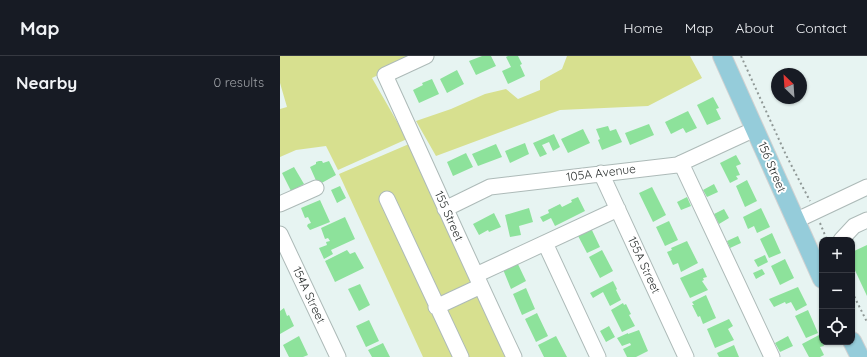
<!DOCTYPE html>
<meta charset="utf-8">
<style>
body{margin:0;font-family:Quicksand,sans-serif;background:#242831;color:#f1f3f6}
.controls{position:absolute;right:12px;bottom:12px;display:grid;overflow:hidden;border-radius:8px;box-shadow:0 1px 3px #0004}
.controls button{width:36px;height:36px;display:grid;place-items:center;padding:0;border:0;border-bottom:1px solid #363941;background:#171b24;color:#f1f3f6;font:20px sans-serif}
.compass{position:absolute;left:491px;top:12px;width:36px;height:36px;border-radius:50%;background:#171b24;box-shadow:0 1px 3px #0004;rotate:335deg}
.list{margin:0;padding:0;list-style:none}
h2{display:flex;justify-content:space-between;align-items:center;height:52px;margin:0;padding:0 16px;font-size:17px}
h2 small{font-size:13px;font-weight:400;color:#9ea1a6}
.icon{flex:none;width:22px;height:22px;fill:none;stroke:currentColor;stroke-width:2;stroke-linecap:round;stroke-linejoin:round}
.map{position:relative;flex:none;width:587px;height:301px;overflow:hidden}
header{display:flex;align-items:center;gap:24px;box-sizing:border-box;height:56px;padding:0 20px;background:#171b24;border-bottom:1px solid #363941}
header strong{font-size:19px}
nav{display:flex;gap:22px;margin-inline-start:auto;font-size:14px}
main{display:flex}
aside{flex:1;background:#171b24}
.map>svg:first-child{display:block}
</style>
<header>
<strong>Map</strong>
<nav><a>Home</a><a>Map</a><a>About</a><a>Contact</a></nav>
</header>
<main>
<aside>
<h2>Nearby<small>0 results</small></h2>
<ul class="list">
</ul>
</aside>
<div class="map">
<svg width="587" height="301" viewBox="0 0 587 301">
<rect width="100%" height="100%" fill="#e7f4f2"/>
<!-- green -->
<path fill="#d7e08f" d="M0 0H137L92 22 127 83 58 114 46 90 16 94 0 101V53L7 51 0 27Z
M287 0H410L422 22 368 50 280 54 156 100 136 65 171 53 205 38 226 33 238 43 260 34V25L282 13Z
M129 88 226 301H143L59 118Z"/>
<!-- building -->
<path fill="#8de29b" d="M202 0H211L216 10 196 19 189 5Z
M228 0H238L242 8 240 9 245 20 228 28 222 15 231 11 226 1Z
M177 14 184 28 167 37 160 23Z
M152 23 159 38 139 47 133 34 143 29 142 27Z
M433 41 439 52 436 53 441 63 427 69 417 49Z
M408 55 417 72 406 77 403 72 391 78 385 66Z
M369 68 374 79 350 89 345 77Z
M328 70 330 75 336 73 342 86 322 94 318 84 320 83 316 73Z
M303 73 310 87 288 97 281 83Z
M274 78 280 91 273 95 269 86 262 89 267 98 260 101 253 87Z
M245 87 249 98 230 107 225 95Z
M216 88 222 101 198 110 192 98Z
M186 97 193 111 173 120 167 106Z
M456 99 461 108 456 110 460 119 456 120 458 123 450 127 440 107Z
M39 105H42L43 107 49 105 56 119 38 129 30 111 36 108V106Z
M14 111 24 128 11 135 2 117Z
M467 124 477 145 465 151 456 130Z
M434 128 438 136 427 141 423 134Z
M60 130 66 142 57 147 51 134Z
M372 131 386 159 373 166 359 137Z
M298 141 305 155 275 170 271 162 263 166 260 161 269 157 268 154 280 148 282 151 292 146 291 144Z
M407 141 411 150 401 154 397 146Z
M40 144 50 166 30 174 27 170 28 168 31 167 28 161 25 162 21 152Z
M249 152 253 166 239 170 241 179 230 181 225 159Z
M481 152 490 171 477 177 474 170 468 173 463 161Z
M444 153 449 162 439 168 434 158Z
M214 157 221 171 209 176 208 174 199 179 193 168Z
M65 161 75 183 51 194 53 198 44 203 39 192 47 189 46 186 50 185 48 182 45 183 41 172Z
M389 165 398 184 385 190 376 171Z
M310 170 320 191 307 197 296 176Z
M492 177 501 197 489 202 480 183Z
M458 180 461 187 450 192 447 185Z
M407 185 418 207 401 216 398 207 393 209 387 196 392 194 391 192Z
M587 189V240L572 208V196Z
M67 194 70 198 75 196 84 212 55 226 45 205Z
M322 194 333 215 320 222 309 201Z
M485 199 488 206 478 211 474 204Z
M505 203 514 222 500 229 491 210Z
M236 204 246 225 231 233 222 211Z
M423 212 427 221 423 222 424 224 422 225 428 234 410 242 400 222Z
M482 213 485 218 476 223 473 217Z
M333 225 337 233 336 234 341 244 330 250 323 236 313 242 310 237Z
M80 228 90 249 79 255 68 233Z
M518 231 527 249 516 255 511 246 506 248 505 246 494 251 489 243Z
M246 232 255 253 242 259 233 238Z
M426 239 436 262 423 268 420 260 418 261 412 249H414L412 246Z
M343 247 344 249 346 248 351 258 349 259 355 270 342 276 331 254Z
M4 252 7 260 9 259 14 270 0 278V255Z
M528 254 538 277 526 282 515 260Z
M257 257 268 280 256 286 245 263Z
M449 263 453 270 448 273 454 284 435 292 427 273Z
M89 264 99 285 86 291 76 270Z
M329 270 335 281 326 286 320 275Z
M359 274 368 295 356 301H347L343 293 351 289 350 287 342 290 337 282 348 277V278Z
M539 279 544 290 540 291 544 299 540 301H529L522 288Z
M19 280 28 299 23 301H9L3 289Z
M276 280 287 301H264L258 289Z
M508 280 513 290 500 296 495 287Z
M103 287 110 301H92L88 294Z
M454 289 459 301H439L437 297Z"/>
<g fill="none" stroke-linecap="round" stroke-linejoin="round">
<!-- minor casing -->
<g stroke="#adbab8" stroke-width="17">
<path id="minor" d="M146 0 105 19C148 113 190 208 234 301
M401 107 492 301
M321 117 406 301
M107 143 181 301
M0 148 36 132
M165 153 210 131 397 109 475 73
M515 165 587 131
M0 178 58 301
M561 184 574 170 587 164
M265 187 318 301
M196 219 338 153
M156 251 201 230"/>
</g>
<!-- major casing -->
<g stroke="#d0d1d1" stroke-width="20">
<path id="major" d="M442 0 542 223
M572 285 580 301"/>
</g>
<!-- path -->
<path stroke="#8f9896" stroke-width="2" stroke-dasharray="2 3" stroke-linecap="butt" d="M461 0 506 99 530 145
M540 167 547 184
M572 236 587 266"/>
<!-- minor -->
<use href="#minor" stroke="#fff" stroke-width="15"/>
<!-- major -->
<use href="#major" stroke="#95ccda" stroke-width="18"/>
</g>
<g text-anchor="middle" stroke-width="4" stroke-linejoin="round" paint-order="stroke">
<!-- street labels -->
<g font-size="12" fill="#2b302f" stroke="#fff">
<text transform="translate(492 111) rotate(67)" y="4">156 Street</text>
<text transform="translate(321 117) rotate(-7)" y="4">105A Avenue</text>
<text transform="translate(169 160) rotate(66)" y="4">155 Street</text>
<text transform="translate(364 209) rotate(65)" y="4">155A Street</text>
<text transform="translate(29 239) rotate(65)" y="4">154A Street</text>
</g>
</g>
</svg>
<div class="controls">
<button>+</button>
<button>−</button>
<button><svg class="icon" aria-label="locate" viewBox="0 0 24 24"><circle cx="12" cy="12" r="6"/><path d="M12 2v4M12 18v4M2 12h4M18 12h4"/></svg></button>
</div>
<svg class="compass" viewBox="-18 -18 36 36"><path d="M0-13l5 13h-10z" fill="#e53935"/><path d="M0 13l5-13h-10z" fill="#9ea1a6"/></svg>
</div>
</main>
